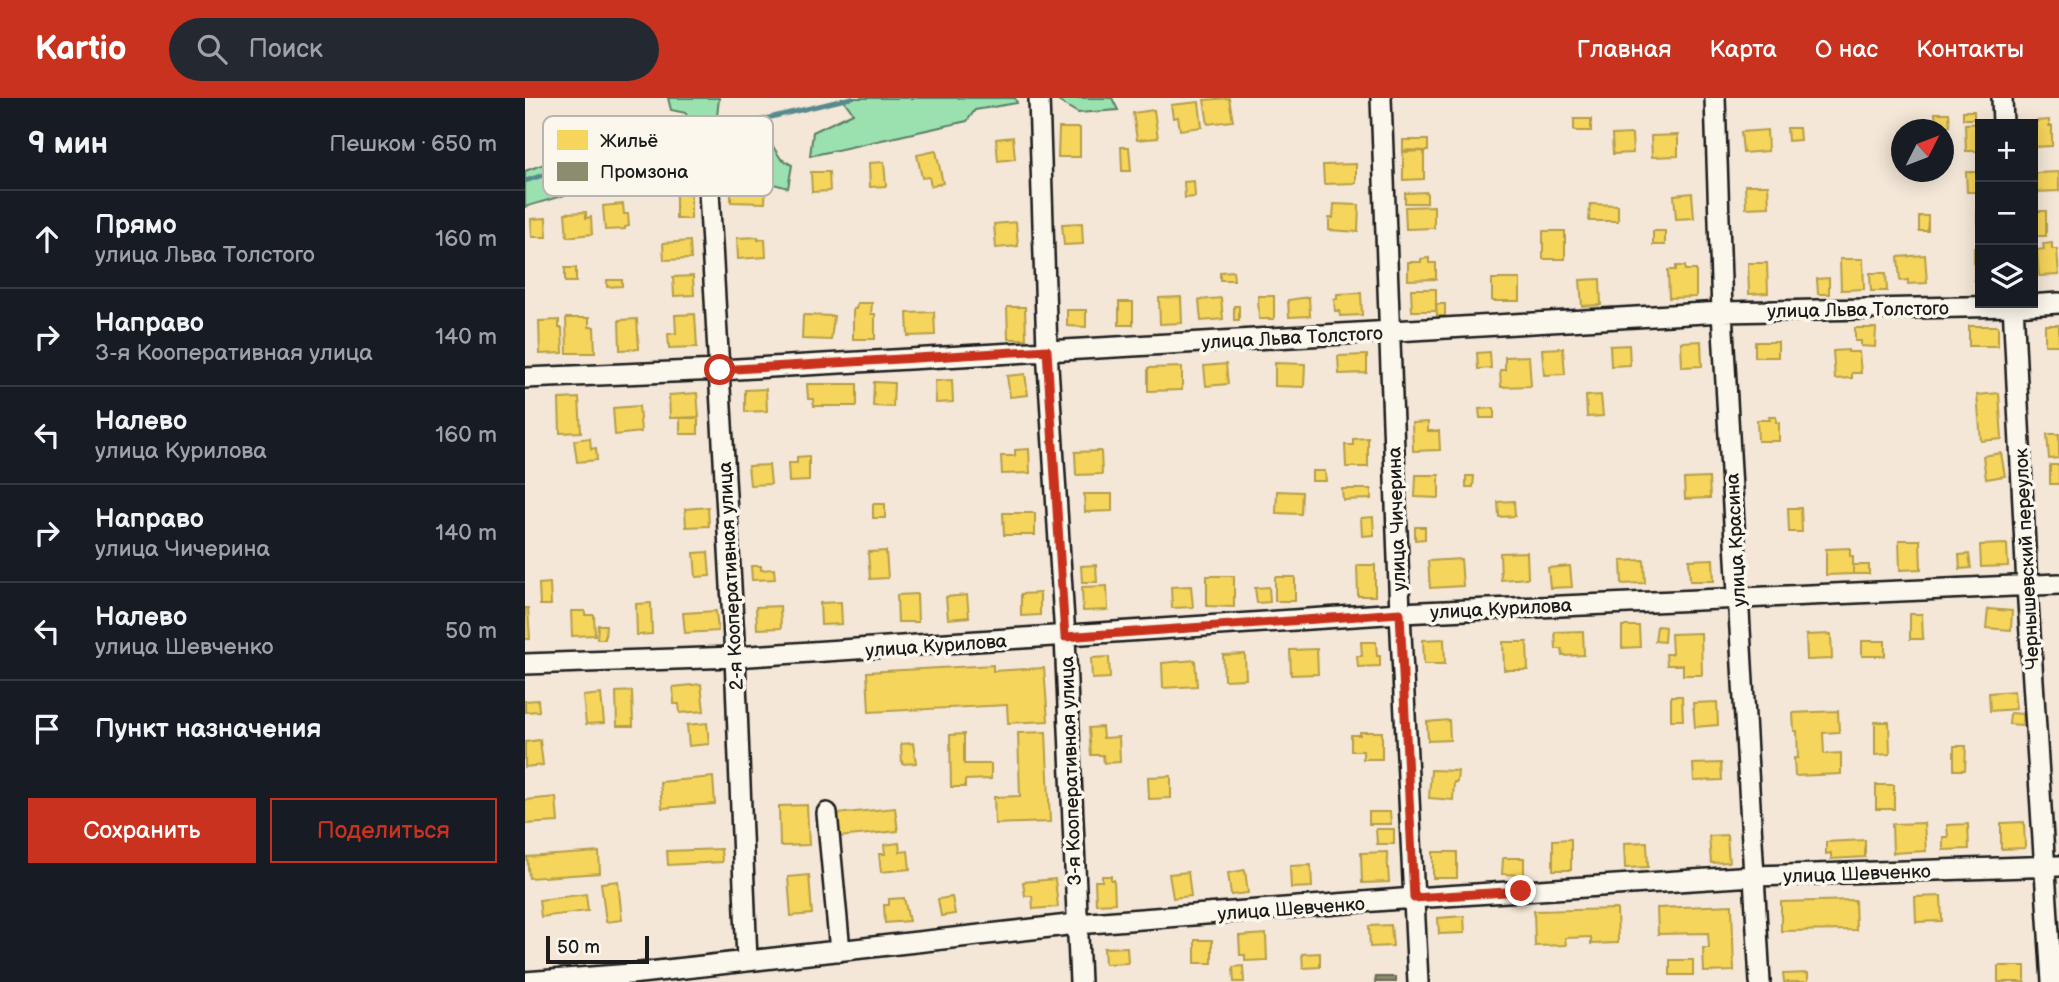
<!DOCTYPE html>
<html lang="ru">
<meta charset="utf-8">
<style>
body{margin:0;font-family:"Balsamiq Sans",sans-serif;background:#242831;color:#f1f3f6}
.controls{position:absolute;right:21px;top:21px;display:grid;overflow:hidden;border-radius:0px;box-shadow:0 4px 18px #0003}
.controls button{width:63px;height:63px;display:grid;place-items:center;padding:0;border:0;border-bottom:2px solid #363941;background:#171b24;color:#f1f3f6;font:35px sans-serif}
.compass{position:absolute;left:1366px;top:21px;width:63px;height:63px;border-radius:50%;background:#171b24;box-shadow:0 4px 18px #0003;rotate:48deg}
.scale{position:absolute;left:21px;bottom:18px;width:103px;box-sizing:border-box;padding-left:7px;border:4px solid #1c1c1c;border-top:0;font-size:19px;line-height:24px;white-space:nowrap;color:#1c1c1c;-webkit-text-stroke:5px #fbf7ec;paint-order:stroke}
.stop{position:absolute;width:21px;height:21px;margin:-16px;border:5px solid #c8321e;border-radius:50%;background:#fff}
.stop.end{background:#c8321e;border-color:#fff;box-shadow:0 2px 7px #0008}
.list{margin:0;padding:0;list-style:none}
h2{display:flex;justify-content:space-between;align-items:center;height:91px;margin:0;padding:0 28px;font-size:30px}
h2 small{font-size:23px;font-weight:400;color:#9ea1a6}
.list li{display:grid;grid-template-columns:46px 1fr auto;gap:21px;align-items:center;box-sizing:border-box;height:98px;padding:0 28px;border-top:2px solid #363941}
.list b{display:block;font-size:26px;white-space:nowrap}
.list p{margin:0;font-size:23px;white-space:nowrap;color:#9ea1a6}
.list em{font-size:23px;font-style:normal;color:#9ea1a6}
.actions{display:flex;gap:14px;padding:21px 28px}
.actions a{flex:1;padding:16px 0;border:2px solid #c8321e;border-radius:0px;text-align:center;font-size:24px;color:#c8321e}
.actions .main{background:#c8321e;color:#fff}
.icon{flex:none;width:38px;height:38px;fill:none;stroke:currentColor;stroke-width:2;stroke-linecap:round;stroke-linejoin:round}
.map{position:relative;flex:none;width:1534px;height:884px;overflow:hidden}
header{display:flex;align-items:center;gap:42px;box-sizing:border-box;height:98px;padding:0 35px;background:#c8321e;color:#fff}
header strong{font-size:33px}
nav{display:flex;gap:38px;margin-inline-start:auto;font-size:24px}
.search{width:490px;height:63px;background:#242831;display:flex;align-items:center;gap:18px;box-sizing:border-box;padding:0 24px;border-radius:38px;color:#9ea1a6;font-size:26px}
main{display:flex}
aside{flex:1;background:#171b24}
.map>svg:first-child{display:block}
</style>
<header>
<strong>Kartio</strong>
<div class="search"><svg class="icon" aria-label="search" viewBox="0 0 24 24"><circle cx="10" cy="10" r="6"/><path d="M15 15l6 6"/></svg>Поиск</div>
<nav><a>Главная</a><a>Карта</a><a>О нас</a><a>Контакты</a></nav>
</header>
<main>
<aside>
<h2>9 мин<small>Пешком · 650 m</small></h2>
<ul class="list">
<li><svg class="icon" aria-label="ahead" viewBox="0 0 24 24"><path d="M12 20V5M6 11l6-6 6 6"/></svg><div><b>Прямо</b><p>улица Льва Толстого</p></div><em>160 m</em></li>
<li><svg class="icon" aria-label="right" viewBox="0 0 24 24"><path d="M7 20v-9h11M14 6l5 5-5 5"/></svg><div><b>Направо</b><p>3-я Кооперативная улица</p></div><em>140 m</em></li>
<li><svg class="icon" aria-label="left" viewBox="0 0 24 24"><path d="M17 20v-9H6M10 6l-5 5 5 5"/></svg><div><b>Налево</b><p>улица Курилова</p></div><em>160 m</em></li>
<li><svg class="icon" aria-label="right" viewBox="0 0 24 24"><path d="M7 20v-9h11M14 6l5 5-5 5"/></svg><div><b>Направо</b><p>улица Чичерина</p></div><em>140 m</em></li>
<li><svg class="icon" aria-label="left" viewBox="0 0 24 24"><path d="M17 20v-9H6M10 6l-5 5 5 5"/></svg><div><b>Налево</b><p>улица Шевченко</p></div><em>50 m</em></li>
<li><svg class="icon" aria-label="arrive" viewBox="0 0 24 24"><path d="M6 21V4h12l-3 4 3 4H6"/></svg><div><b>Пункт назначения</b></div></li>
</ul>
<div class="actions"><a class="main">Сохранить</a><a>Поделиться</a></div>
</aside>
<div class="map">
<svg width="1534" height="884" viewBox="0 0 1534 884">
<rect width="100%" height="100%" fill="#f4e7d8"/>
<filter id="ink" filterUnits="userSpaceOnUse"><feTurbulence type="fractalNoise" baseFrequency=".0143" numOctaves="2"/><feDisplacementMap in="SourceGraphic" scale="14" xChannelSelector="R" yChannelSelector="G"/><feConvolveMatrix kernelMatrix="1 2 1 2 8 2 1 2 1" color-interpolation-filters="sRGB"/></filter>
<g filter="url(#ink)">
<!-- green -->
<path fill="#9ae1af" stroke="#5b7e66" stroke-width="2" d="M143 0H194L189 46 168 49 161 15 146 12Z
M317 0H490L492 5 450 12 442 23 285 58 288 34 328 15Z
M528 0H587L593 12 553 15Z
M87 22 118 35 107 77 0 109V73L47 56Z
M235 47H247L256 61 267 67 263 90 234 82 226 59Z"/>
<!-- homes -->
<path fill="#f6d55c" stroke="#b59e49" stroke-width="2" d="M704 0 708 23 683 26 679 2Z
M674 4 677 29 655 32 653 19 648 20 646 7Z
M629 12 633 40 612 42 608 15Z
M1438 13H1449V21H1438Z
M1410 15H1424L1425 28H1411Z
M1049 21H1066V33H1049Z
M1524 22V28H1527V48L1508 49V30H1512L1511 23Z
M1463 25 1455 26V53H1441L1440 26Z
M534 30H555V59H533Z
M1262 30H1274L1275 42 1263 43Z
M1242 32 1243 53 1218 55 1216 34Z
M1107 36 1108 55 1088 56 1087 37Z
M1153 37V58L1127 59 1126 38Z
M488 39 490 61 473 63 471 41Z
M878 42H903V53L878 52Z
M596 49H604L606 73H597Z
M411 53 418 85 406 88 404 79 397 80 392 57Z
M899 53V81L878 82V54Z
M359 64 361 88 345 89 344 65Z
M831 66V85L799 86 798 67Z
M286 74H304L305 93 287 94Z
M1441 74H1455V94H1442Z
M1534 74V93L1511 94V75Z
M669 83 670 99 660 100 659 84Z
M206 86H241L240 105 206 104Z
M1220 87H1243L1244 109 1221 110Z
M902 94V105H880V95Z
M1167 95 1169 120 1151 121 1149 97Z
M151 96H166V121H151Z
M98 106 99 116H103L104 128 100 129V131L80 132 78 108Z
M809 106 834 107 833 134 804 132V120H808Z
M1065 106 1093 107V123H1064Z
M909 108V130L881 131 880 109Z
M1452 109H1455V125H1452Z
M1508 113H1521V138H1508Z
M61 114V120L66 119 67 136 42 139 40 115Z
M1394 118H1403V133H1394Z
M21 120 22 139H7L6 121Z
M491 124 493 148 471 150 469 126Z
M557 125 558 146 539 147 537 126Z
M1018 133H1040V161H1018Z
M1128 133H1140V147H1128Z
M233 139V142L240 141 241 159 213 161 212 140Z
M165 143 166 161 139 162 138 145Z
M1527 145V151H1532L1534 177 1514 178 1512 152 1519 151 1518 146Z
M1449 150H1455V182H1449Z
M1400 157 1402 185 1383 186V182L1375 183 1373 159Z
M904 160V165H911V181L883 182V164H896V161Z
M1315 161H1338L1339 191 1316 192Z
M1223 165H1242L1243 195 1224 196Z
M1151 168H1160V172H1171V199L1144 200 1143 172H1151Z
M40 170H51V184H40Z
M708 173 709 182H695V174Z
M1345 175H1361L1362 193H1346Z
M168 178 169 197 149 198 148 179Z
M1304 180V196H1293L1292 181Z
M967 181H995V203H967Z
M1075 181 1076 207 1057 208 1055 182Z
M82 182H97V188L82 189Z
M886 191H911V213H887Z
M836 195 837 217 815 218 814 213H810L809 201H812V196Z
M733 198H749V221H734Z
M656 199 657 225 635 226 634 200Z
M784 199 785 218 764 219 763 202Z
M696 200 698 221 676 223 674 202Z
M594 204H608V227H594Z
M332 205H347L346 216H350V241H328V211H331Z
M911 206H920V218H912Z
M709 208H714V222H709Z
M482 209H500L501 241H483Z
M542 212H561V229L542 228Z
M409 214 410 237 383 238 382 215Z
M170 216 172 249 144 250 143 236 151 235 150 217Z
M278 217 309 218 306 242 277 241Z
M41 220H64V229H69L70 255H42Z
M112 221 114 251 95 252 94 222Z
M34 222V230H37L38 255 15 256 14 223Z
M1520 227H1534V247H1520Z
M1444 228H1473V248H1444Z
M1330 230H1351L1350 249 1336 248V243H1330Z
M1176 243 1177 268 1157 269 1156 244Z
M1230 244H1253V259H1230Z
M1104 247 1105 267 1086 268 1085 248Z
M1038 250 1040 276 1019 277 1017 251Z
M1323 252V254H1334L1336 275H1327V280L1310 281 1308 253Z
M965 254 966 270 953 271 952 255Z
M842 257V275L814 276 813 258Z
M1004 258 1006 288 976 289 975 272H980V259Z
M750 265 780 266 779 289 750 288Z
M701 266 703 286 681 288 679 268Z
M657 269V292L623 293V270Z
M500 276 503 297 485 299 482 278Z
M427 282 428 304 411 305 410 283Z
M349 284 369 285 368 309 348 308Z
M282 286H332V308H289L288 301H283Z
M241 291 242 313 220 314V292Z
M172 295 174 319 145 320 144 297Z
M1474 295 1477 341 1456 343 1452 297Z
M1076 297 1078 318 1062 319 1061 298Z
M54 300 56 334 35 335 34 301Z
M114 308 116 334 90 337 88 310Z
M969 310V320H955L954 311Z
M1244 319H1251V325H1254V343H1233L1232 322H1245Z
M155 320H173V336H155Z
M903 324V333H914L915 352 888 353 887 325Z
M1522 336H1534V360L1524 361Z
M65 340 66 351 71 350 72 362 52 364 49 342Z
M843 340V369H821L820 347H828V341Z
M504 351 505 375 477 376 476 358H490V352Z
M576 353 577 376 551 377 550 354Z
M1476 355 1480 378 1461 381 1458 358Z
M284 358V383L264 384 263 365H272V359Z
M244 367 246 386 225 387 223 368Z
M1525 367H1534V386H1525Z
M787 373H800L801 383H787Z
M891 377H914V400L890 399Z
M941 378H949L948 389H941Z
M1184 380 1185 400 1160 401 1159 381Z
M817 391H846V401L818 402Z
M752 393 777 394 776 416 751 415Z
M559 396H587V413L560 414Z
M989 403 990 418 974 419 973 404Z
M348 406H360V420H348Z
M183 409 184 428 161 429 160 411Z
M1263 410H1276L1277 434H1264Z
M478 415H510V437H479Z
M848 419 849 437 837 438 836 420Z
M890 429H900V441L890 442Z
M1374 442H1395L1396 471 1375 472Z
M1482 446 1483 468 1456 469 1455 447Z
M1325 450V458H1328V476L1301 477V451Z
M361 453 363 480 345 481 343 454Z
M183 454 185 478 171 479 169 455Z
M1002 454 1003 480 976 482 975 455Z
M1444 456 1446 470 1435 471 1434 457Z
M936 461 938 488 905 490 903 463Z
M1188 461 1189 483H1165L1164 462Z
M1119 462 1120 485 1097 486 1096 463Z
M571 467 572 484H557L556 468Z
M832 467H850V498H833Z
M1328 467H1344V476H1328Z
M226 468H236V472L249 471 250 481 227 482Z
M1045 468 1047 489 1025 490 1023 470Z
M682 478H709V509L682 508Z
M750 479H770V503H750Z
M25 485 26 507H15L14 486Z
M582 488 583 512 558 513 557 489Z
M666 488 668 509 647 510 646 489Z
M744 489 745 504 732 505 730 490Z
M515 495V517L496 518V496Z
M392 496 393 524H373L372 497Z
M442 497 444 519 423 521 421 499Z
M316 504 317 526 296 527 295 505Z
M126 505 127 536 112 537 111 506Z
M255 508 256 530 232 531 231 509Z
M0 510H3L5 541H0Z
M1463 511 1487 513 1486 532 1461 530Z
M46 513H60V517H69L70 537 47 538Z
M191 513 193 533 160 535 158 515Z
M1385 516H1397L1398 541H1385Z
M73 527H81L80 541H72Z
M1097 528H1114L1115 549 1097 550Z
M1132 528 1140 529 1139 544 1130 543Z
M1058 533 1059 557 1038 558 1037 551H1031L1030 534Z
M1176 535 1177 577H1158V567H1142L1141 556H1147L1146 536Z
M1306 536 1307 561 1282 562 1281 537Z
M919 541 920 566H899L898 542Z
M1337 543H1360V558H1337Z
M836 544H851L852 558H855V568L833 569 832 558H837Z
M978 544H1002L1003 572H979Z
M792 551 793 576 766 577 765 552Z
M720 556 721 581 699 582 698 557Z
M584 559 585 580 567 581 566 560Z
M670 562 672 588 638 590 637 565Z
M468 567V573L519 570 523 623 483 625 482 607 344 614 342 574Z
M176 586 179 613 155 615 154 606H149L148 589Z
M107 593 108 628H92L91 594Z
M1489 593 1491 611 1465 613 1464 595Z
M76 596 79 625 61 626 58 598Z
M1146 598H1157L1158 622H1146Z
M13 602 14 613 0 614V603Z
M1192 604 1193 627 1170 629 1168 605Z
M1313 613 1314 634 1298 635 1299 656 1316 655V676L1270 678 1269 660H1273L1272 633H1269L1268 615Z
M1485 615 1498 616 1497 627 1484 626Z
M924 622 925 642 903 643 902 624Z
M1350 624H1364L1365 656 1350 657Z
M182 625 184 646 164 648 162 627Z
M577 629 578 640 594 639 595 664 579 665 578 657H566L564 630Z
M521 634 525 724 470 726 469 699 495 698 493 635Z
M835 634H857V661H838V653H826V637H835Z
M439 636V666H466V681L440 682V689H426L425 637Z
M15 642 18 667 0 669V644Z
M388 645 391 665 377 666 376 646Z
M1429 648H1441L1440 672H1429Z
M1196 665 1197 682 1169 683 1168 666Z
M906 672 933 673 932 684H929L928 702 904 700Z
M646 678V700L624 701 623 679Z
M188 679 190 706 137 710 135 684Z
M1351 687H1369V711H1351Z
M31 699 33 724 0 726V702Z
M282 707 284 747 255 748 254 708Z
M370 710 373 733 314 739 311 716Z
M844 714H865L866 726H844Z
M1499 724 1500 750 1476 751V725Z
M1399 725 1401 753 1368 755 1367 726Z
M1443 726 1444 751 1418 752V739H1423L1422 727Z
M851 731H869V746H852Z
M1202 737 1204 764 1186 765 1184 738Z
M1046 741V772H1028V742Z
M1340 742V759L1306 761V755L1301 756V744Z
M1122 744 1123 769 1100 770 1099 745Z
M374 745 375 754 383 753 385 771 356 774 354 756H360L359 747Z
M196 751 197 764 143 767 142 753Z
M74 754 75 775 4 780 2 759Z
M862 754 864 784 837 785 836 755Z
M908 754H932V780H908Z
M978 760H999V777L977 776Z
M786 767 787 789 766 790 765 768Z
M720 772 723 795 706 797 703 775Z
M663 774 666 798 648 800 644 776Z
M284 777 287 816 266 818 263 779Z
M577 778H586V782H589L590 805 571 806 570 783H577Z
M530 781 533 809 508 811 507 798H500L498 784Z
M93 783 97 822 81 824 76 785Z
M61 796 63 813 16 819 14 802Z
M1416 798 1417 823 1391 824 1390 799Z
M427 799 430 816 416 818 413 801Z
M379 800 384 823 360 825 359 807H364V801Z
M1330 802 1331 832 1256 833V804Z
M1207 807 1209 873 1179 874 1178 850H1184L1183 835 1133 836 1132 810Z
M1092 811 1093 845 1066 846V839L1040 840 1041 847 1010 848 1009 813Z
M939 818 940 835 914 836 913 820Z
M866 827 868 848 845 849 844 828Z
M741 836 742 862 720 863V857H715L714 838Z
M670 842H687V865H670Z
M602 849 603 865 580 866 579 850Z
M795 855V869L778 870 777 856Z
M1145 862H1168V877H1145Z
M718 868 719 884H709L708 869Z
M1473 868H1500V884H1473Z
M1283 875V884H1259L1258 876Z"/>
<!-- industry -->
<path fill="#8c8c6e" stroke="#6a6a55" stroke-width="2" d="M851 879H871V884H850Z"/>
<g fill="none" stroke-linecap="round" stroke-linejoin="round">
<!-- stream -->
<path stroke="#58898d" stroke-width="4.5" d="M0 83 52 66 326 0"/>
<!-- minor casing -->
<g stroke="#1c1c1c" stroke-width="24">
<path id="minor" d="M514 0 522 252 540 539 555 884
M856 0 875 515 893 884
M1190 0 1197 214 1235 884
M1477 0 1478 26
M184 93 210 559 222 863
M1488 205 1502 488 1527 884
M0 280 195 272 1197 214 1488 208 1534 205
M0 566 210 559 875 515 1534 486
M302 715 315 853
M0 884 106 876 552 826 889 800 1229 778 1534 768"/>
</g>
<!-- minor -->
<use href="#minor" stroke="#fbf7ec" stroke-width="19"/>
</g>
</g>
<g fill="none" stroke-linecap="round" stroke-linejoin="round" filter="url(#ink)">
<!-- route -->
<path stroke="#c8321e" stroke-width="9" d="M195 272 522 252 540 539 875 515 889 800 996 793"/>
</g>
<g text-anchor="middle" stroke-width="7" stroke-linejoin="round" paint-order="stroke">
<!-- street labels -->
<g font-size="19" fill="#1c1c1c" stroke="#fbf7ec">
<text transform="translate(1333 211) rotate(-1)" y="7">улица Льва Толстого</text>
<text transform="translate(767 239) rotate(-3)" y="7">улица Льва Толстого</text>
<text transform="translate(871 421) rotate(-92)" y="7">улица Чичерина</text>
<text transform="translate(1210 442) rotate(-93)" y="7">улица Красина</text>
<text transform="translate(1501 461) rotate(-93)" y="7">Чернышевский переулок</text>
<text transform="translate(205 478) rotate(-93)" y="7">2-я Кооперативная улица</text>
<text transform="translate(976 510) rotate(-3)" y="7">улица Курилова</text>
<text transform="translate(411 547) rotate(-4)" y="7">улица Курилова</text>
<text transform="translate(545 673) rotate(-92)" y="7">3-я Кооперативная улица</text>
<text transform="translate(1332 775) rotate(-2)" y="7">улица Шевченко</text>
<text transform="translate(766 810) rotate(-4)" y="7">улица Шевченко</text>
</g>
</g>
<!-- legend -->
<rect x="18" y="18" width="230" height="80" rx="10" fill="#fbf7ec" stroke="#b8b5ae" stroke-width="2"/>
<rect x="32" y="32" width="31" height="20" fill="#f6d55c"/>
<rect x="32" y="64" width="31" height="19" fill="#8c8c6e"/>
<g font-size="19" fill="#1c1c1c">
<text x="75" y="49">Жильё</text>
<text x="75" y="80">Промзона</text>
</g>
</svg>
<div class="controls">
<button>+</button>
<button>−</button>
<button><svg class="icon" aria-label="layers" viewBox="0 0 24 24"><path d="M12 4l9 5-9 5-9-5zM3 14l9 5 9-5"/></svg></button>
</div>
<svg class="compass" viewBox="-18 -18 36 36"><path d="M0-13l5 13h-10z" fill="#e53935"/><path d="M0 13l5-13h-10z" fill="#9ea1a6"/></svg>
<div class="scale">50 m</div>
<div class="stop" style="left:195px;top:272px"></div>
<div class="stop end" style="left:996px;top:793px"></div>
</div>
</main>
